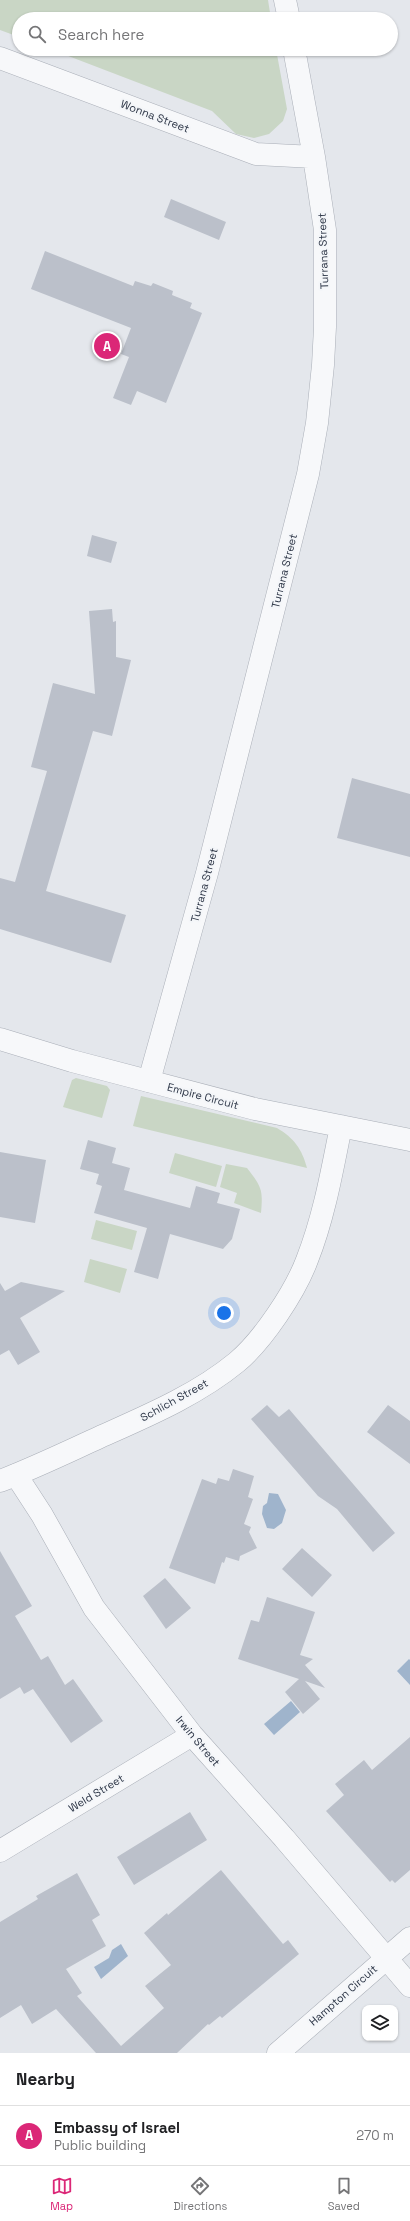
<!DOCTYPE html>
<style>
body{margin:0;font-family:"Space Grotesk",sans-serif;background:#f6f6f6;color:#202124}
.controls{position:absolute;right:12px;bottom:12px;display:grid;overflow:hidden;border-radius:8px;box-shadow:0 1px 3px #0004}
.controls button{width:36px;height:36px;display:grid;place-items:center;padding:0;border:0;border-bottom:1px solid #e0e0e0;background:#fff;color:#202124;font:20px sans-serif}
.you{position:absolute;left:224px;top:1313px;width:14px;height:14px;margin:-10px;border:3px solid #fff;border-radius:50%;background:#1a73e8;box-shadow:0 0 0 6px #1a73e833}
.badge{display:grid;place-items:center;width:26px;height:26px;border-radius:50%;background:#db2777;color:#fff;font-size:13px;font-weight:700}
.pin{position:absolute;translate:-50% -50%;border:2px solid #fff;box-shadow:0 1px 4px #0006}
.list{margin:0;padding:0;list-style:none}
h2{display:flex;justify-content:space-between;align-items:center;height:52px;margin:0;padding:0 16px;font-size:17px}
h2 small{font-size:13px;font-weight:400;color:#757577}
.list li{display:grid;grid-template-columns:26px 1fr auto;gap:12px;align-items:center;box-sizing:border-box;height:60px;padding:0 16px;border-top:1px solid #e0e0e0}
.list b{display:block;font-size:15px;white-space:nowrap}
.list p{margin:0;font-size:13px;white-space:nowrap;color:#757577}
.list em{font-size:13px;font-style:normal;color:#757577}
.icon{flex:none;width:22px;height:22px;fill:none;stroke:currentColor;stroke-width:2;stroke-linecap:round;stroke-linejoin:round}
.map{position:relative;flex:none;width:410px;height:2053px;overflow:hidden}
.search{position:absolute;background:#fff;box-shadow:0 1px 3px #0004;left:12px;right:12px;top:12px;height:44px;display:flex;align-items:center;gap:10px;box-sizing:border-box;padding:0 14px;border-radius:22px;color:#757577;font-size:15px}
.sheet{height:112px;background:#fff}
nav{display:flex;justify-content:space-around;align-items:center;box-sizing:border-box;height:56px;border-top:1px solid #e0e0e0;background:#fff;font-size:11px;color:#757577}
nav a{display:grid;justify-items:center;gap:2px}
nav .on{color:#db2777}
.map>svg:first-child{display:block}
</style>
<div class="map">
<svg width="410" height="2053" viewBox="0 0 410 2053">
<rect width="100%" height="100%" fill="#e4e7ec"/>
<!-- green -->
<path fill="#c9d6c5" d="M0 0H268L271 19H19V37L0 30Z
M50 49H276L287 109 283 121 269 134 254 138 236 134 212 111Z
M76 1078 107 1086 110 1090 102 1118 63 1107 72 1080Z
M141 1096 277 1128C294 1138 302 1149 307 1168L133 1126Z
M175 1153 222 1166 216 1187 169 1173Z
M226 1164 247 1168C262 1187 263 1190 261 1213L234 1203 237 1193 220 1187Z
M96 1220 137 1231 132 1250 91 1239Z
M90 1259 127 1269 120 1293 84 1282Z"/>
<!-- water -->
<path fill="#9fb4cc" d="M269 1493 278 1494 286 1510 282 1523 274 1529 267 1528 262 1514 263 1506 267 1503Z
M409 1659 410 1660V1685L397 1671Z
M291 1701 300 1712 274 1735 264 1724Z
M121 1944 128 1956 101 1979 94 1967 109 1958 112 1950Z"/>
<!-- building -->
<path fill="#bbc0ca" d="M171 199 226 222 219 240 164 217Z
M45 251 133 286 135 281 151 286 153 283 173 291 172 295 192 303 190 308 202 313 166 403 137 391 131 405 113 398 129 357 121 354 131 328 31 289Z
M92 535 117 542 111 563 87 556Z
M112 609 113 622 116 621V657L131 660 112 736 93 731 46 891 126 915 111 963 0 929V878L15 882 47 771 31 767 53 683 95 694 89 611Z
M352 778 410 794V857L337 838Z
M88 1140 116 1148 112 1163 130 1168 124 1190 190 1208 196 1186 220 1193 217 1203 240 1209 232 1239 223 1249 170 1234 158 1279 134 1272 147 1228 94 1213 102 1186 96 1184 99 1174 80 1169Z
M0 1152 46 1160 35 1223 0 1217Z
M21 1282 65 1291 20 1318 40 1352 18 1365 9 1350 0 1355V1283L5 1291Z
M267 1405 279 1417 289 1409 395 1533 373 1552 337 1509 318 1496 251 1419Z
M388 1405 410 1421V1464L367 1432Z
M233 1469 254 1476 248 1497 253 1499 244 1524 251 1527 249 1532 257 1548 240 1556 239 1561 226 1557 224 1563 222 1562 215 1584 169 1568 202 1479 216 1484 218 1478 229 1481Z
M302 1548 332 1575 312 1597 282 1569Z
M0 1551 32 1606 15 1616 41 1660 48 1656 65 1685 73 1679 103 1721 71 1743 33 1689 24 1694 20 1687 0 1699Z
M165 1578 191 1608 166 1629 143 1596Z
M267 1597 315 1612 300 1655 313 1659 305 1665 325 1688 305 1681 320 1699 303 1714 285 1692 299 1679 238 1659 251 1620 259 1622Z
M410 1737V1870L395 1883 392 1880 390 1882 326 1811 344 1795 335 1784 364 1760 372 1770Z
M190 1812 207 1840 134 1885 117 1857Z
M221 1870 283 1944 288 1940 299 1954 222 2018 220 2016 209 2025 208 2024 177 2053H96L56 2009 32 2024 21 2005 0 2018V1922L38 1899 36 1896 77 1873 100 1915 92 1920 106 1946 66 1969 82 1993 77 1996 121 2046 164 2008 145 1986 171 1965 144 1933 167 1913 168 1915Z"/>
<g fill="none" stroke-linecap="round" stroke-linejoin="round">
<!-- minor casing -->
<g stroke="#a9aeb7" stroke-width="23">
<path id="minor" d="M285 0 289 19
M0 58 256 154 314 157
M149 1081 207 873 308 474 317 423 323 365 325 327V230L314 157 294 49
M16 1475 42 1515 94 1608 192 1735 284 1838 410 1986
M0 1851 192 1735
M278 2053 410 1938"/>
</g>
<!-- tertiary casing -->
<g stroke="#a9aeb7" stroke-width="23">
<path id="tertiary" d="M0 1039 72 1061 255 1109 410 1140
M0 1481C34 1468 67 1452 100 1437 147 1416 197 1395 237 1362 263 1340 295 1292 307 1260 324 1217 332 1171 341 1126"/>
</g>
<!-- minor -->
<use href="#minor" stroke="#f7f8fa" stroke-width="22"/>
<!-- tertiary -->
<use href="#tertiary" stroke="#f7f8fa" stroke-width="22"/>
</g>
<g text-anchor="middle" stroke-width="4" stroke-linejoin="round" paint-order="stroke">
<!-- street labels -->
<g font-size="11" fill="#2b3445" stroke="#f4f6f9">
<text transform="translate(155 116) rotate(21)" y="4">Wonna Street</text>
<text transform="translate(323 251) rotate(-92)" y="4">Turrana Street</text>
<text transform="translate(284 571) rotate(-76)" y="4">Turrana Street</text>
<text transform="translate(204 885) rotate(-75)" y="4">Turrana Street</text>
<text transform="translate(203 1096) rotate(15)" y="4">Empire Circuit</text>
<text transform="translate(174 1400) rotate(-29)" y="4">Schlich Street</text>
<text transform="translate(198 1741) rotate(50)" y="4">Irwin Street</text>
<text transform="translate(96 1793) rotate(-31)" y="4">Weld Street</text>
<text transform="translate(343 1995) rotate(-41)" y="4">Hampton Circuit</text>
</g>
</g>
</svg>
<div class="controls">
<button><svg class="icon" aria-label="layers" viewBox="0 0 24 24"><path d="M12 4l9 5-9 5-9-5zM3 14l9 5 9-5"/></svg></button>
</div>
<div class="you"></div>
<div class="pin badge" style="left:107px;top:346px">A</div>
<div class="search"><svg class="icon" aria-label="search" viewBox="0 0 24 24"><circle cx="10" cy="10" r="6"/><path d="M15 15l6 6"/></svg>Search here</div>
</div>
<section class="sheet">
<h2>Nearby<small></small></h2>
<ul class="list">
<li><span class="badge">A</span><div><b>Embassy of Israel</b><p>Public building</p></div><em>270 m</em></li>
</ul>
</section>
<nav>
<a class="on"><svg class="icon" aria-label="map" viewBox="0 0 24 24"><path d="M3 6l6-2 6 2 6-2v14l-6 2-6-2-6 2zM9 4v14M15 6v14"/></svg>Map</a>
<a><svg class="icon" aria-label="directions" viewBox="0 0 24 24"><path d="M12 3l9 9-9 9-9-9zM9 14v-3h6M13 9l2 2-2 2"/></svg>Directions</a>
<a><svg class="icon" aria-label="saved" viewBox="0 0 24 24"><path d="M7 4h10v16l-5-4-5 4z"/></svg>Saved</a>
</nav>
